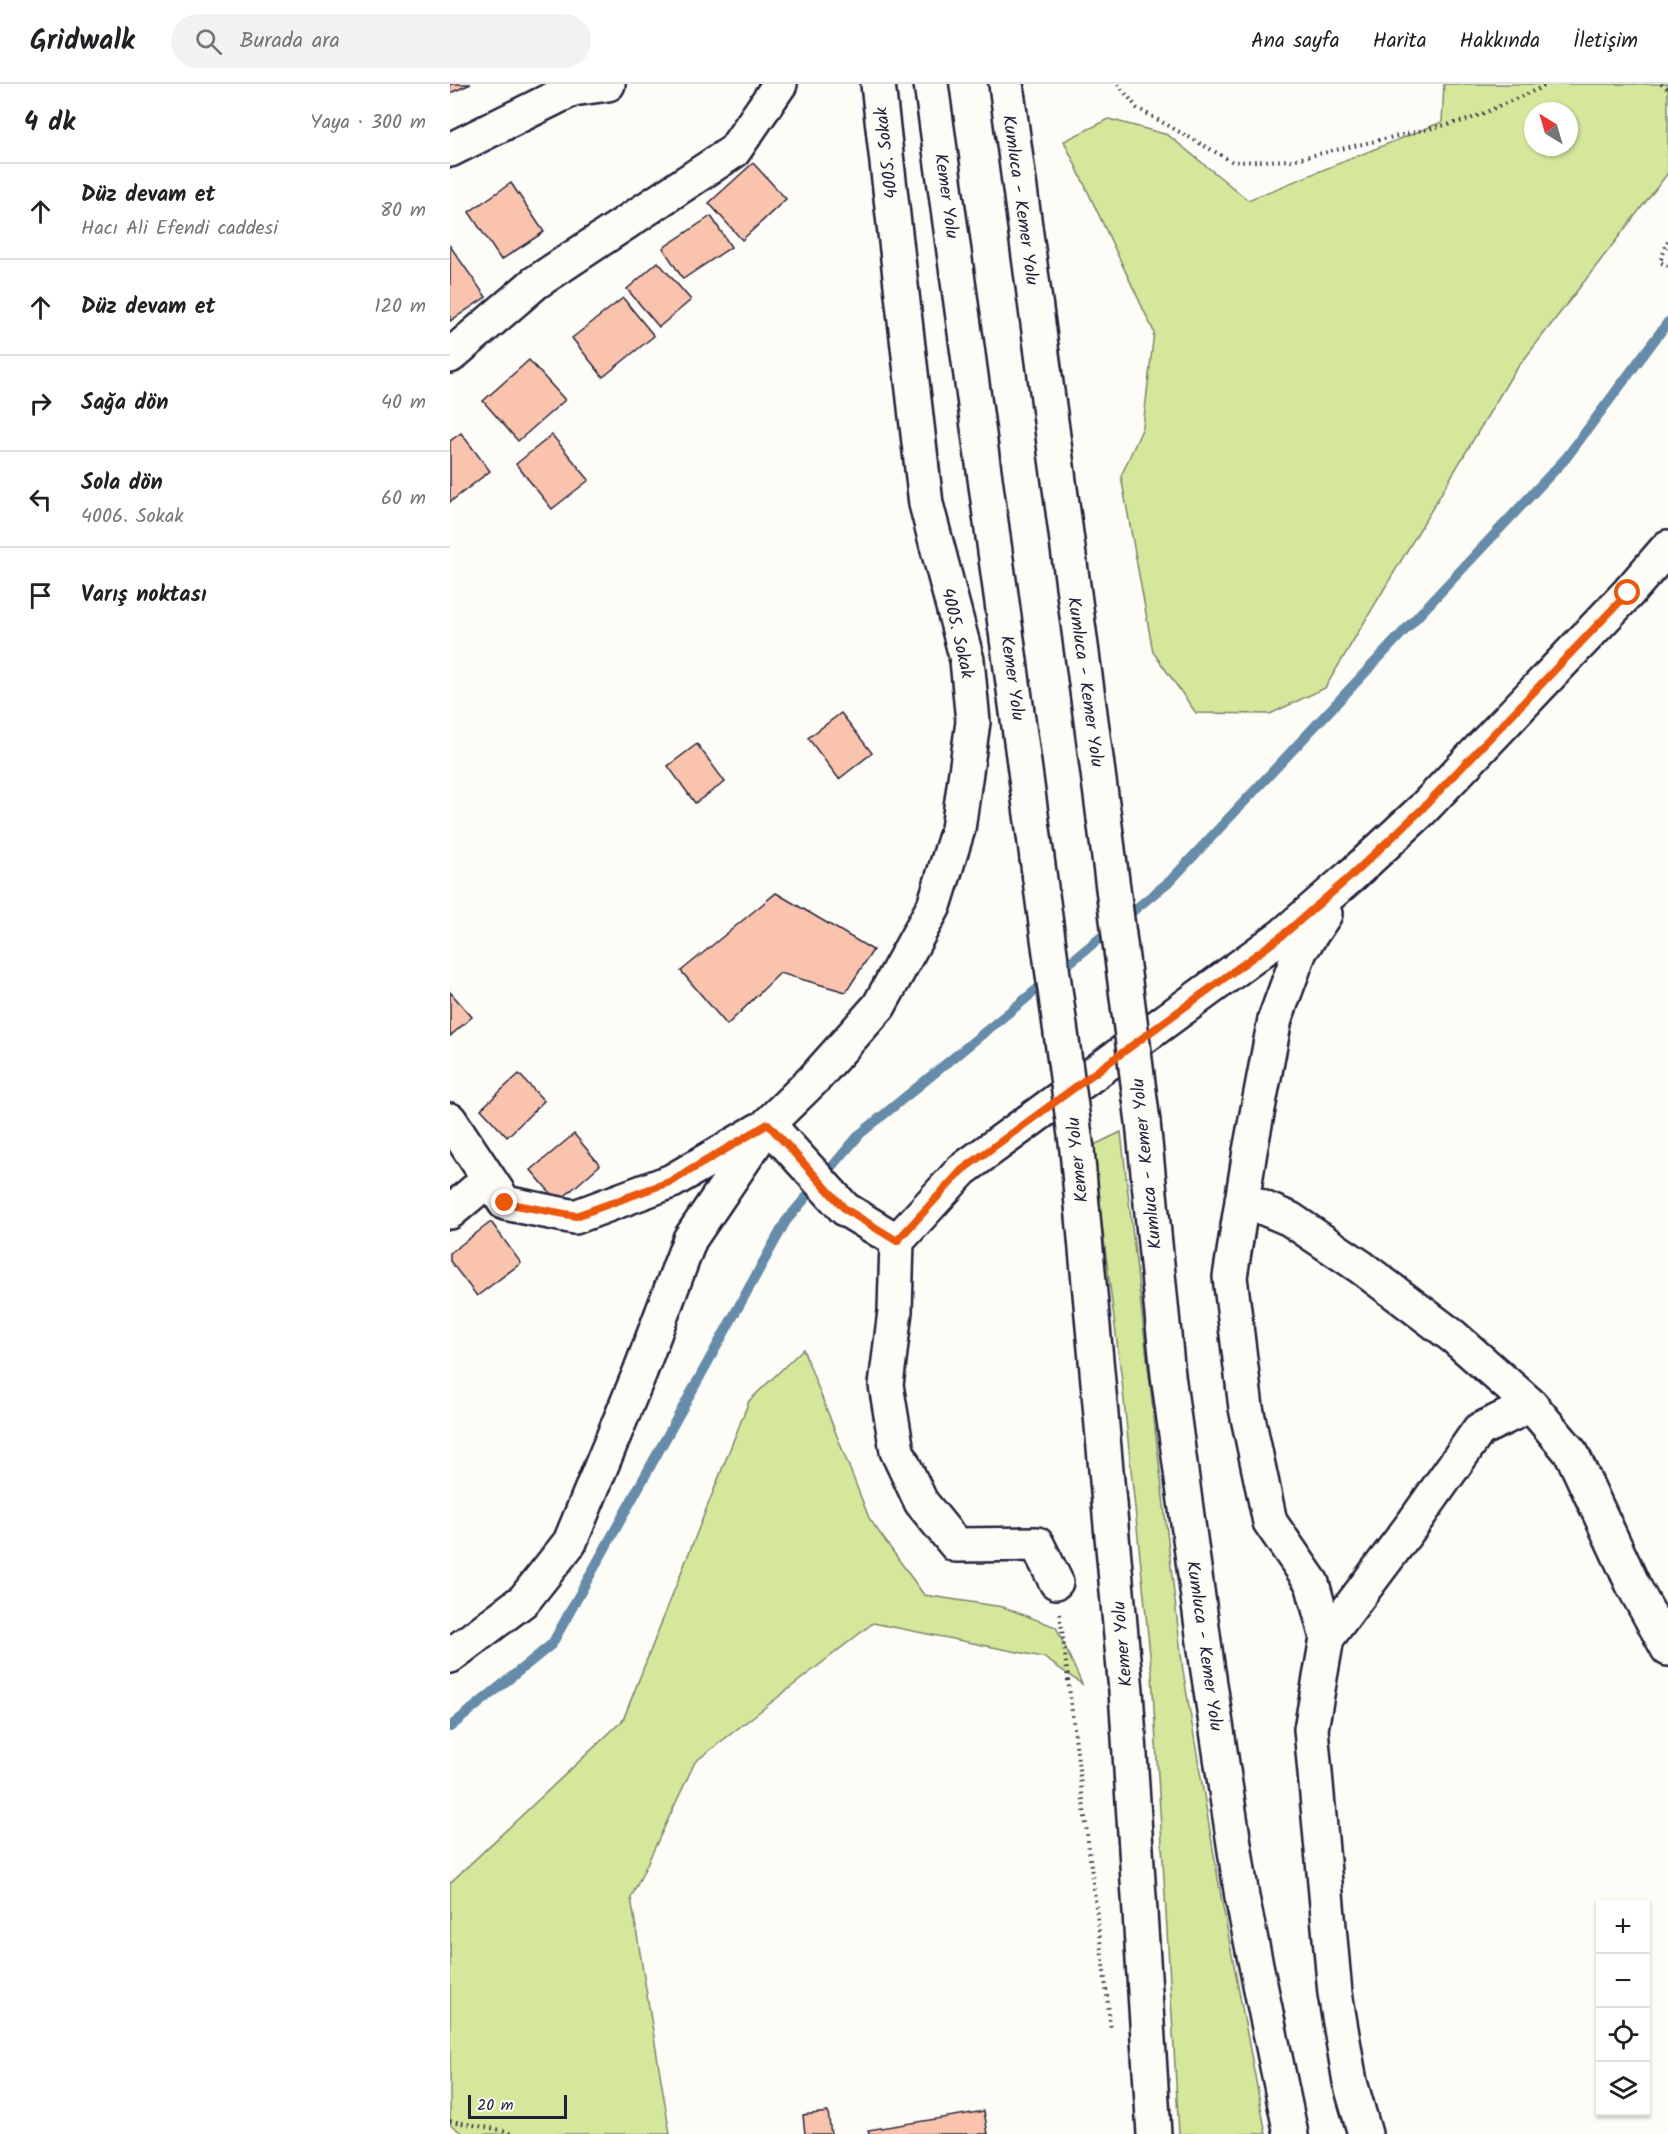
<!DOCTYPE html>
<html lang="tr">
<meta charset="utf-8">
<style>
body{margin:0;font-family:Kalam,sans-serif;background:#f2f2f2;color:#202124}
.controls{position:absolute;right:18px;bottom:18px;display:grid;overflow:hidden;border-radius:0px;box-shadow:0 2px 4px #0004}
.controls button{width:54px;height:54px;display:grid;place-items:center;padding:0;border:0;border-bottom:2px solid #e0e0e0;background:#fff;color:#202124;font:30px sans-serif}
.compass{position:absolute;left:1074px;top:18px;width:54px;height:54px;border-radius:50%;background:#fff;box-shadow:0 2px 4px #0004;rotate:323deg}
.scale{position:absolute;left:18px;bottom:15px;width:99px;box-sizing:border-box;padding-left:6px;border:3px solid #22223b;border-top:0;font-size:16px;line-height:21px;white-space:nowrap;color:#22223b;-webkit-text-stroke:4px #fdfcf7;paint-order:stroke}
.stop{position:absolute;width:18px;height:18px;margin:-14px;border:4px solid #ea580c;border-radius:50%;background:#fff}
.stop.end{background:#ea580c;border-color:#fff;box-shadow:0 2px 6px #0008}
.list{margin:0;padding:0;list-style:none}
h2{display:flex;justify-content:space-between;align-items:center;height:78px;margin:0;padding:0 24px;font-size:26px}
h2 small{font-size:20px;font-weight:400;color:#757577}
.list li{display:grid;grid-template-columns:39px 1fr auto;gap:18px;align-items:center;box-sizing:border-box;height:96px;padding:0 24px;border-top:2px solid #e0e0e0}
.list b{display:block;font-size:22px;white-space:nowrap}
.list p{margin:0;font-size:20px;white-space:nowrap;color:#757577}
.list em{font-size:20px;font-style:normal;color:#757577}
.icon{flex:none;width:33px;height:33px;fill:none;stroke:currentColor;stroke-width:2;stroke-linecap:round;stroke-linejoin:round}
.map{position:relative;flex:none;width:1218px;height:2050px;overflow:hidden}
header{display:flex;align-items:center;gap:36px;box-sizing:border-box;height:84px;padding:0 30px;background:#fff;border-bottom:2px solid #e0e0e0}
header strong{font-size:28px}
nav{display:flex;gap:33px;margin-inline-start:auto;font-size:21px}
.search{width:420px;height:54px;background:#f2f2f2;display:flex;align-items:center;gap:15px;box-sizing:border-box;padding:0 21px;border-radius:33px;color:#757577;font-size:22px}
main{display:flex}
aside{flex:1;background:#fff}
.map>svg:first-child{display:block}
</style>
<header>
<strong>Gridwalk</strong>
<div class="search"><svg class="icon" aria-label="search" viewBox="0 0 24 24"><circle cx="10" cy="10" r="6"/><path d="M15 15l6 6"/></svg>Burada ara</div>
<nav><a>Ana sayfa</a><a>Harita</a><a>Hakkında</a><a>İletişim</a></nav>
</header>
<main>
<aside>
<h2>4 dk<small>Yaya · 300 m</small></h2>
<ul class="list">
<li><svg class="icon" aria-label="ahead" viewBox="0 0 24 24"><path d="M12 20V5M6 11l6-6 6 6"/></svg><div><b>Düz devam et</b><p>Hacı Ali Efendi caddesi</p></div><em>80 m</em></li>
<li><svg class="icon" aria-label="ahead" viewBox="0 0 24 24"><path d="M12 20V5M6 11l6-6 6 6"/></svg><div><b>Düz devam et</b></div><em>120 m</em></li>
<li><svg class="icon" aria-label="right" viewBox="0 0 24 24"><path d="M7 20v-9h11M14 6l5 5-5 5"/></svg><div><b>Sağa dön</b></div><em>40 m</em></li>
<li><svg class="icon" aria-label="left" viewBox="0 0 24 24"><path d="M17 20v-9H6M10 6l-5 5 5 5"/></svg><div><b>Sola dön</b><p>4006. Sokak</p></div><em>60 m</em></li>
<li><svg class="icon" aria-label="arrive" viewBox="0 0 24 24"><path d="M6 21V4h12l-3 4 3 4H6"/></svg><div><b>Varış noktası</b></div></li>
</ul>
</aside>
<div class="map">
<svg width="1218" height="2050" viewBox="0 0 1218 2050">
<rect width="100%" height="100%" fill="#fdfcf7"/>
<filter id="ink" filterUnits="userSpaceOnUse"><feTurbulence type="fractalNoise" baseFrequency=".0167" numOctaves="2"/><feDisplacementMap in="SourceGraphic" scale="12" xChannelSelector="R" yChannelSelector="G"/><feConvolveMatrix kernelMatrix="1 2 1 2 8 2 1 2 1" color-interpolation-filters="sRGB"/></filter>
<g filter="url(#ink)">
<!-- green -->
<path fill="#d4e79b" stroke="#7b846b" stroke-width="1.5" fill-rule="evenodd" d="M994 0H1218V89L1062 291 875 604 820 630 746 629 703 568 671 392 693 343 704 248 614 57 659 35 718 51 798 116 992 38ZM1083 27H1119V63H1083Z
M671 1048 733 1587 772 1818 816 2050H729L702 1590 672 1297 642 1062Z
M353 1265 419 1434 474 1511 553 1523 606 1543 632 1600 593 1573 423 1539 245 1678 181 1814 220 2050H13L0 2040V1799L173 1636 299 1317Z"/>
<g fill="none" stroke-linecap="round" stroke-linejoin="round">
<!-- stream -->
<path stroke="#668caa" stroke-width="10" d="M0 1643 102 1560 336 1137 410 1050 721 796 1116 374 1218 238"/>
</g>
<!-- building -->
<path fill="#fac3ad" stroke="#22223b" stroke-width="1.5" d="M0 0H21L0 9Z
M303 79 336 115 292 156 259 119Z
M61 99 94 148 51 176 19 128Z
M261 132 281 163 233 195 213 164Z
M0 162 36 213 0 237Z
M208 178 241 216 209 243 177 205Z
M173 214 204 252 153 293 122 254Z
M79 276 115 316 68 357 33 317Z
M11 349 40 387 0 418V357Z
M102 351 139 396 102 425 66 380Z
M391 629 422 669 389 695 358 654Z
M247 660 275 698 245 719 218 682Z
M326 809 423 866 396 908 330 889 277 941 231 887Z
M0 908 22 933 0 952Z
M69 990 94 1017 57 1053 31 1025Z
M124 1050 150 1081 108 1118 81 1086Z
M41 1138 71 1179 27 1212 0 1177V1169Z
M534 2027 538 2050H419L418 2046Z
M378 2028 381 2050H355L353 2031Z"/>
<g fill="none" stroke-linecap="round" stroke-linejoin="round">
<!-- minor casing -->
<g stroke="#22223b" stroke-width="38">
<path id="minor" d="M0 66 123 5 158 0
M0 272 85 199 284 67 330 0
M875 830 850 867 825 935 800 1067 780 1193 796 1324 820 1438 862 1499 877 1554 861 1645 885 1909 900 1998 915 2050
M0 1036 55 1119 125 1133 222 1097 309 1046
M318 1040 395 1125 447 1157
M792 1115 840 1135 911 1183 1004 1253 1081 1321
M0 1128 39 1095
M606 1498 587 1460 506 1461 471 1418 447 1367 436 1301 445 1227 447 1157 512 1086 833 851 901 792 971 727 1178 509 1218 463
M877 1554 962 1441 1029 1346 1081 1321 1122 1370 1183 1501 1218 1565
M0 1572 74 1516 120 1458 190 1288 240 1155 318 1040 364 995 429 922 484 822 508 745 523 638 517 576 476 420 428 0"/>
</g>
<!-- highway casing -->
<g stroke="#22223b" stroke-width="38">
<path id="highway" d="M481 0 587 774
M556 0 654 734
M693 1038 718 1291 757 1580 792 1813 841 2050
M627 1066 676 1607 704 2050"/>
</g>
<!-- path -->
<path stroke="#22223b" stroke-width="4" stroke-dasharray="1.5 4.5" stroke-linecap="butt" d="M668 0 687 24 783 78 842 76 1018 36 1099 0
M1211 0 1218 5
M1218 157 1210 178 1218 182
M610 1530 661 1945
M0 2037 52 2046 62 2050"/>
<!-- minor -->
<use href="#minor" stroke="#fdfcf7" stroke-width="33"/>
<!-- highway -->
<use href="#highway" stroke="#fdfcf7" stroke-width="33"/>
<!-- highway-bridge casing -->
<g stroke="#22223b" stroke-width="38" stroke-linecap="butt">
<path id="highway-bridge" d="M654 734 693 1038
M587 774 627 1066"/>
</g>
<!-- highway-bridge -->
<use href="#highway-bridge" stroke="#fdfcf7" stroke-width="33"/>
</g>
</g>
<g fill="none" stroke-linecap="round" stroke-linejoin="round" filter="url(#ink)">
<!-- route -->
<path stroke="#ea580c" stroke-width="8" d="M55 1119 126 1132 222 1097 318 1040 395 1125 447 1157 512 1086 833 851 901 792 970 727 1178 509"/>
</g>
<g text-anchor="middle" stroke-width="5" stroke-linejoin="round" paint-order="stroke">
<!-- street labels -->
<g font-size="18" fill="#22223b" stroke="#fdfcf7">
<text transform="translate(436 69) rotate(-97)" y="6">4005. Sokak</text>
<text transform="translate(497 112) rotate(82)" y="6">Kemer Yolu</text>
<text transform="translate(571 116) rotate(82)" y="6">Kumluca - Kemer Yolu</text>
<text transform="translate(508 549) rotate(77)" y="6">4005. Sokak</text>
<text transform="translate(563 594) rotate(82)" y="6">Kemer Yolu</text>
<text transform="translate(636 598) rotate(82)" y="6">Kumluca - Kemer Yolu</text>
<text transform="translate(627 1076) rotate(-96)" y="6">Kemer Yolu</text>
<text transform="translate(696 1080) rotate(-96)" y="6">Kumluca - Kemer Yolu</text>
<text transform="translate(672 1560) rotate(-95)" y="6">Kemer Yolu</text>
<text transform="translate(755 1562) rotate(82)" y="6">Kumluca - Kemer Yolu</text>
</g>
</g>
</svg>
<div class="controls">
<button>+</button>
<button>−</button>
<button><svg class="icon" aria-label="locate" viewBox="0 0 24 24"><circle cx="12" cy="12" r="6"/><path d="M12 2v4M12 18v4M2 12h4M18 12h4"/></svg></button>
<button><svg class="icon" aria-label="layers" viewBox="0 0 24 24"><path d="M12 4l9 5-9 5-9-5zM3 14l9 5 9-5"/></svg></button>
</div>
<svg class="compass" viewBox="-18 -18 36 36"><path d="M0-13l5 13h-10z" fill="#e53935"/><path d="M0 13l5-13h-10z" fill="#757577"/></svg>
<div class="scale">20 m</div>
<div class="stop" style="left:1178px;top:509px"></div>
<div class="stop end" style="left:55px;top:1119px"></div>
</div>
</main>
